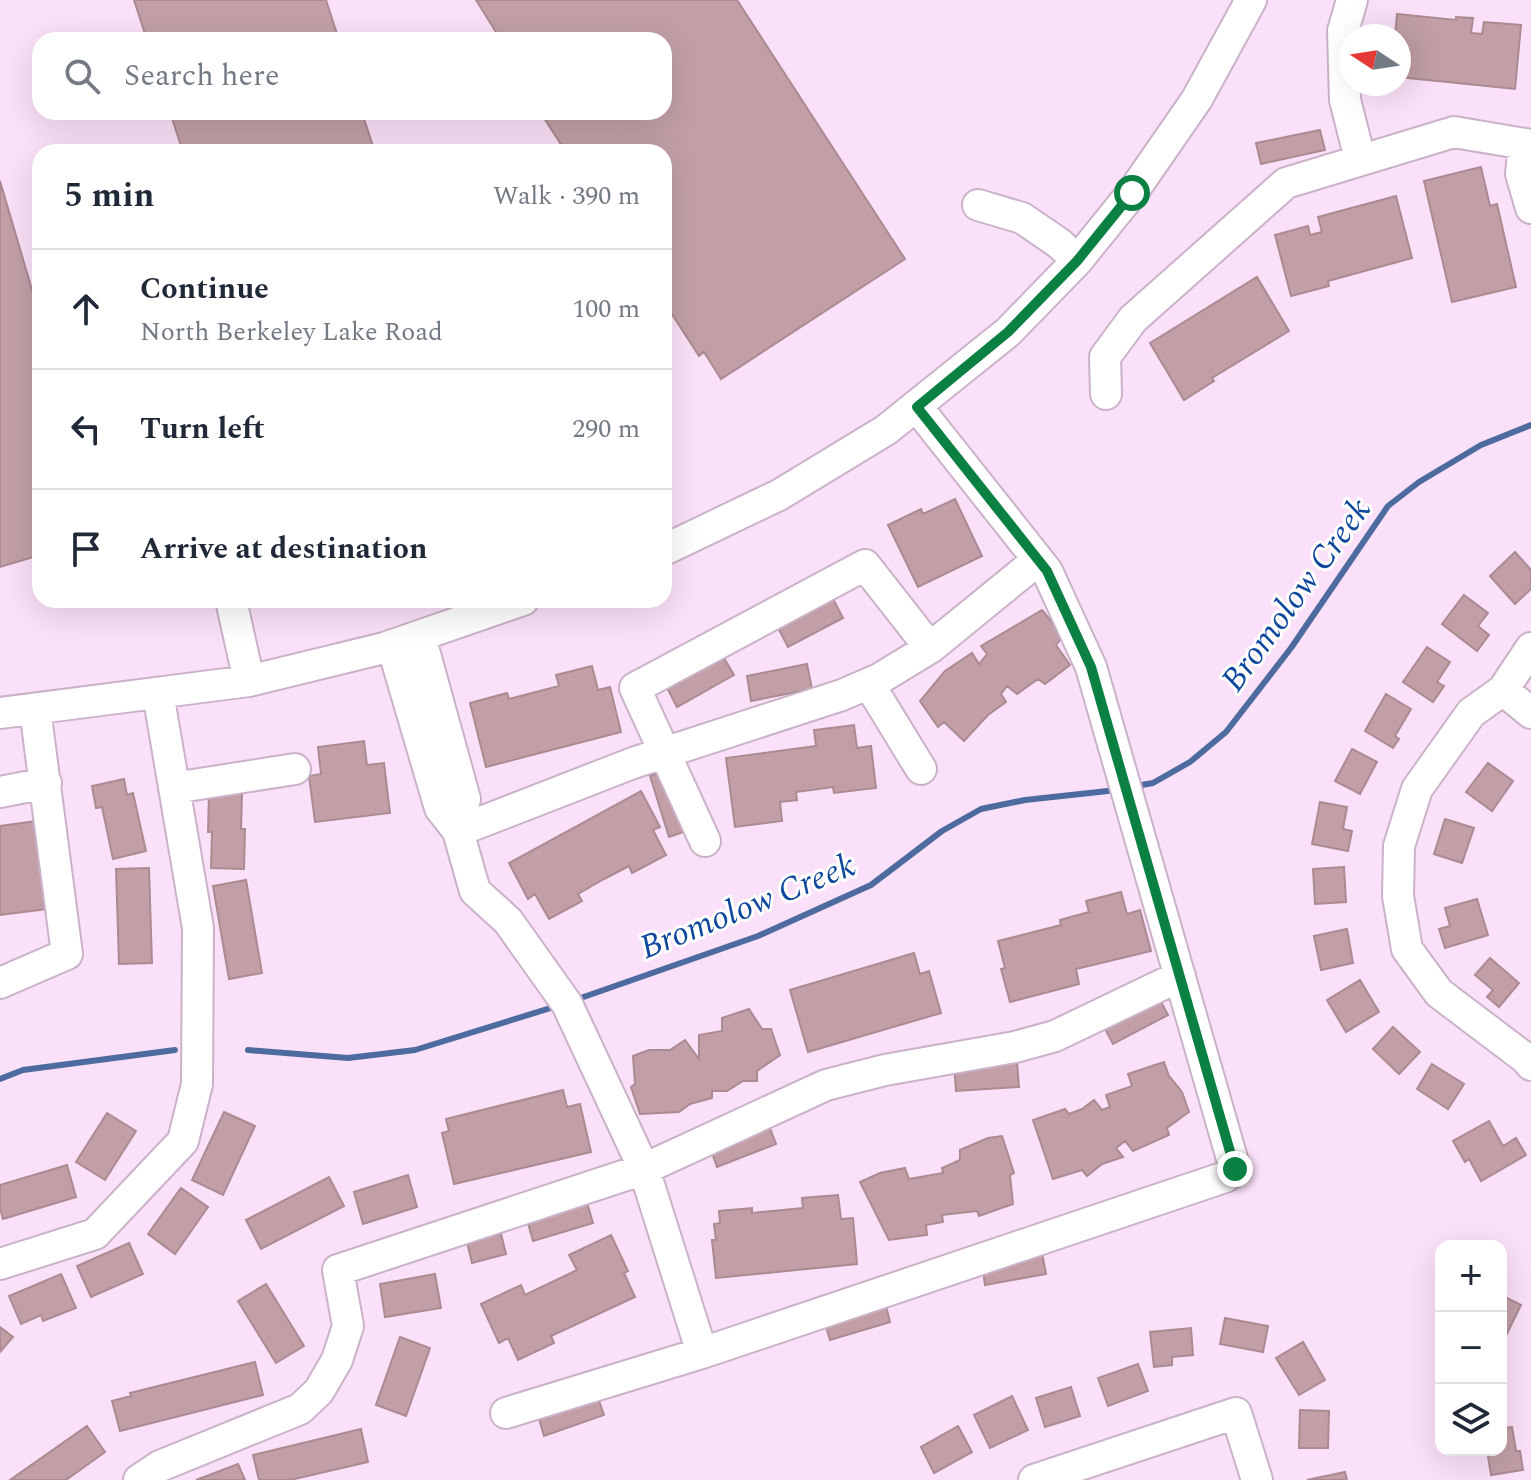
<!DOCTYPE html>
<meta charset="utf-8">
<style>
body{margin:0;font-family:Spectral,serif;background:#f2f2f3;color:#1f2937}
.controls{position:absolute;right:24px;bottom:24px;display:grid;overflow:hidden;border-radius:16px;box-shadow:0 8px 32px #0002}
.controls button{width:72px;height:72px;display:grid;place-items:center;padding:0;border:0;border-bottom:2px solid #e0e1e3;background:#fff;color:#1f2937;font:40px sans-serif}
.compass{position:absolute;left:1339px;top:24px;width:72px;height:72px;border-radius:50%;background:#fff;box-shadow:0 8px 32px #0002;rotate:282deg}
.stop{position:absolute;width:24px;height:24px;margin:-18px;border:6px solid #0b8043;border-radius:50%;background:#fff}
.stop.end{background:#0b8043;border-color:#fff;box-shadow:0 2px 8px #0008}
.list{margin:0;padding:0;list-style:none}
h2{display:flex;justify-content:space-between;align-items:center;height:104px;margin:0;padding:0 32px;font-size:34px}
h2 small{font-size:26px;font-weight:400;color:#747a83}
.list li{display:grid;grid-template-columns:52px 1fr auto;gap:24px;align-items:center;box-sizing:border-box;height:120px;padding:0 32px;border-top:2px solid #e0e1e3}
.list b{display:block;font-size:30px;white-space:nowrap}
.list p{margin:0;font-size:26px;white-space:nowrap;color:#747a83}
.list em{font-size:26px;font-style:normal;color:#747a83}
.icon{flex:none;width:44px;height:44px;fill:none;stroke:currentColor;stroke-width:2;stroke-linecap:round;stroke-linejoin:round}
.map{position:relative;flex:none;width:1531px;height:1480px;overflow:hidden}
.search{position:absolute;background:#fff;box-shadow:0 8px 32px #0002;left:32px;top:32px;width:640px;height:88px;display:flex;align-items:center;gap:20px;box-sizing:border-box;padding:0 28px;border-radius:24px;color:#747a83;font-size:30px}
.panel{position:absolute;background:#fff;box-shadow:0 8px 32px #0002;left:32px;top:144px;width:640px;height:464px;border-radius:24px}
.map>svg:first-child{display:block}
</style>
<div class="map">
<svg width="1531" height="1480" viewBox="0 0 1531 1480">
<rect width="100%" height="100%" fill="#fae0f8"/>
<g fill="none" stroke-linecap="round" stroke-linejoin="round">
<!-- stream -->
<path stroke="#4e6b9f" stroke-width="6" d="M1136 786 1153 783 1190 762 1226 732 1291 648 1388 506 1419 482 1481 445 1531 425
M575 1000 758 936 871 885 942 831 981 809 1025 800 1117 790
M248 1050 348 1058 415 1050 557 1006
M0 1079 23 1070 175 1050"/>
</g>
<!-- building -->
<path fill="#c29fa7" stroke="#ab8a91" stroke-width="2" d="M134 0H326L339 40H147Z
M476 0H737L905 259 721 379 704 352 699 356 664 302V152H566L540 112H664V40H501Z
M1397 14 1456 20V17L1473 18 1471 33 1482 34 1484 22 1521 25 1515 89 1399 77V36H1395Z
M170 112H357L359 117 363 116 375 152H183Z
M1320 130 1325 150 1261 164 1256 143Z
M1481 167 1490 206 1497 204 1516 287 1452 302 1424 181Z
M0 181 40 317V555L0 567Z
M1396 196 1412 258 1328 281 1329 286 1291 296 1275 235 1308 226 1310 235 1322 232 1318 217Z
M1257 277 1289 331 1212 378 1214 381 1184 400 1150 343Z
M955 499 982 556 918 587 888 525 921 509 923 514Z
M1515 552 1531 570V589L1515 604 1490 576Z
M831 595 843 618 788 647 776 624Z
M1464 595 1488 613 1478 626 1489 635 1477 651 1442 624Z
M1042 610 1063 636 1056 645 1070 665 1045 684 1038 679 1017 694 1007 686 1001 694 1006 702 988 715 964 741 944 722 938 727 920 701 945 671 972 653 979 664 987 654 981 646Z
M1427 647 1450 662 1437 682 1444 686 1433 702 1403 682Z
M721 653 734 675 677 707 665 684Z
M807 664 812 689 751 701 747 676Z
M592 666 598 690 610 687 621 732 486 767 470 703 507 693 509 699 559 686 556 675Z
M1386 694 1411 709 1395 736 1399 739 1393 748 1365 731Z
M854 725 857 748 871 746 876 788 834 793 833 787 796 792 797 800 780 802 782 821 735 827 726 758 816 746 814 730Z
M364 741 367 765 384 763 390 813 315 822 309 776 321 774 318 747Z
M1352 749 1377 762 1360 794 1335 781Z
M1488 763 1513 781 1492 811 1466 792Z
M671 769 689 830 669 837 650 776Z
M124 779 127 795 133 793 146 851 113 859 102 807 96 808 92 786Z
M641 791 660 827 653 830 666 855 632 873 629 866 604 879 578 894 582 901 549 919 535 894 528 899 509 863Z
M209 793 242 794 241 829H245L244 869 211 868 212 832H208Z
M1320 802 1347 807 1343 829 1352 831 1348 851 1312 844Z
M1445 819 1474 828 1462 863 1434 854Z
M37 821 48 909 0 915V826Z
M1344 867 1346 902 1315 904 1313 869Z
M149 868 152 963 119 964 116 869Z
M246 880 262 973 229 979 213 886Z
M1121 892 1127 914 1140 910 1151 951 1076 969 1079 984 1010 1002 1001 969 1005 968 998 941 1061 925 1060 920 1089 912 1086 901Z
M1477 899 1488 935 1445 948 1439 929 1450 926 1445 908Z
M1347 929 1353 963 1321 970 1314 936Z
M914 953 920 974 929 971 941 1013 808 1052 790 990Z
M1490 958 1519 983 1499 1007 1487 997 1493 990 1475 975Z
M1360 980 1379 1012 1346 1032 1327 1000Z
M1158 996 1168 1015 1113 1044 1103 1025Z
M749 1009 762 1029H771L780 1055 757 1071V1081H743L727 1091H712V1098L690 1104 679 1112 640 1114 631 1087 635 1084 633 1056 649 1050H670L685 1040 699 1059V1035L722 1031V1018Z
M1393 1027 1420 1052 1399 1074 1373 1049Z
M1017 1062 1019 1087 956 1091 954 1066Z
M1164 1062 1169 1076 1182 1092 1189 1112 1167 1128 1169 1135 1133 1151 1125 1141 1116 1148 1123 1157 1102 1164 1087 1176 1082 1170 1053 1179 1033 1120 1065 1109 1069 1114 1082 1109 1094 1100 1102 1110 1110 1107 1106 1095 1132 1086 1128 1074Z
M1432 1064 1464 1084 1448 1109 1417 1089Z
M563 1090 567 1107 580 1104 591 1152 454 1184 442 1133 449 1131 446 1119Z
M224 1112 255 1126 223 1195 192 1180Z
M107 1113 136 1131 105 1180 76 1162Z
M1489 1121 1503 1146 1516 1138 1526 1155 1481 1181 1469 1159 1465 1162 1453 1141Z
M768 1123 776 1144 717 1167 710 1147Z
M1002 1136 1014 1173 1010 1175 1013 1204 979 1216 977 1211 942 1215 943 1222 926 1225 927 1235 889 1240 860 1182 880 1173 905 1168 909 1179 943 1173 942 1168 960 1160V1150L988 1138Z
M67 1165 76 1197 3 1219 0 1208V1185Z
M408 1175 417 1207 363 1224 354 1192Z
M329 1177 344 1206 261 1249 246 1220Z
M181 1188 208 1207 175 1254 148 1234Z
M838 1195 841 1219 853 1218 857 1264 716 1278 712 1240H716L714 1224 720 1223 719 1211 752 1208V1213L803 1208 802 1198Z
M586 1199 593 1223 533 1241 526 1216Z
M501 1234 506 1254 472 1263 467 1242Z
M611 1235 628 1271 624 1273 635 1297 551 1336 554 1343 518 1360 508 1338 499 1343 481 1304 521 1285 525 1295 577 1270 569 1255Z
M129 1243 143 1274 91 1297 77 1266Z
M1042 1253 1046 1274 985 1285 982 1264Z
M61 1274 76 1308 43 1321 41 1315 21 1324 9 1296Z
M435 1274 441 1308 385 1317 380 1284Z
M266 1284 304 1346 276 1363 238 1301Z
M1501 1295 1521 1305 1505 1338 1501 1336Z
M885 1302 890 1322 830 1340 824 1320Z
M1225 1318 1268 1326 1263 1352 1220 1344Z
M0 1327 13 1337 0 1352Z
M1191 1328 1193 1355 1172 1357V1365L1154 1367 1150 1332Z
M400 1337 430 1348 406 1416 376 1405Z
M1303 1342 1325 1380 1299 1395 1276 1358Z
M255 1362 263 1395 120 1431 112 1401 131 1396 130 1393Z
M1138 1364 1148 1391 1108 1406 1098 1378Z
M1071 1387 1080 1416 1045 1427 1036 1398Z
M597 1395 604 1415 544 1436 538 1415Z
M1012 1396 1028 1430 990 1448 974 1415Z
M1300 1410 1329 1411 1328 1448H1299Z
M87 1426 105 1452 66 1480H10Z
M958 1426 972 1452 934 1473 921 1447Z
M1512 1427 1516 1451H1520L1523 1470 1491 1475 1487 1450H1501V1428Z
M361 1429 368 1462 290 1480H259L253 1455Z
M238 1464 245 1480H196Z
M1345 1472 1347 1480H1307Z"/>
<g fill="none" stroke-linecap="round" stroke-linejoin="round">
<!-- minor casing -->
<g stroke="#cab2c8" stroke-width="34">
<path id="minor" d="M1352 0 1343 31 1345 100 1360 159
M1524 144 1521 174 1531 208
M978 205 1022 218 1060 244 1077 261
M1106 394 1105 357 1133 319 1286 183 1454 132 1531 145
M664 550 779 495 886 430 1008 332 1077 261 1132 193 1197 99 1251 0
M231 600 249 681
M420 636 465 799 458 831
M392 645 440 808 458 831 475 891 508 921 567 1004 644 1169 702 1353
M1531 648 1503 690 1471 713 1417 789 1399 846 1398 896 1407 949 1439 993 1525 1058 1531 1065
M869 684 921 769
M1503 690 1531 713
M0 713 249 681 384 648 523 600
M174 788 295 769
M0 792 46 783
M458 831 633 763 842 695 879 679 930 648 1038 560
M705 841 635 688 865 565 930 648
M0 983 67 954 35 709
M0 1264 95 1234 183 1141 197 1084 198 928 158 693
M506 1413 702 1353 1225 1177 1235 1169 1091 667 1047 571 917 407
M139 1480 160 1466 300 1409 319 1391 337 1360 348 1326 338 1270 644 1169 826 1085 885 1070 1015 1047 1055 1036 1180 976
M1034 1480 1236 1413 1257 1480"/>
</g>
<!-- minor -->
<use href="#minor" stroke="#fff" stroke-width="30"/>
</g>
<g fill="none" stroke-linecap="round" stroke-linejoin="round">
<!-- route -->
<path stroke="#0b8043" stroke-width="10" d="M1132 193 1077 261 1008 332 917 407 1047 571 1091 667 1235 1169"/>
</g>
<g text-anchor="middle" stroke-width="6" stroke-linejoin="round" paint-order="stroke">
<!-- water labels -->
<g font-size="34" font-style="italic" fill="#0e489c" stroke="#fff">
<text transform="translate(1295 594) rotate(-54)" y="12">Bromolow Creek</text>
<text transform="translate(747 905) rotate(-22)" y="12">Bromolow Creek</text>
</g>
</g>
</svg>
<div class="controls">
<button>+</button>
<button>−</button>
<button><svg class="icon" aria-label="layers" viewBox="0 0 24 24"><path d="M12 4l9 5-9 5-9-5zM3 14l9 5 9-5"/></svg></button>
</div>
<svg class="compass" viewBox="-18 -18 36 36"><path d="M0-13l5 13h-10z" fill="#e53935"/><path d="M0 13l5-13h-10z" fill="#747a83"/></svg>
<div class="stop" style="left:1132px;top:193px"></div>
<div class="stop end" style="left:1235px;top:1169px"></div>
<div class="search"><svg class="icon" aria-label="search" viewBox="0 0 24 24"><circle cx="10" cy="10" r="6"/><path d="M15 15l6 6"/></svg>Search here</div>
<section class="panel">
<h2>5 min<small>Walk · 390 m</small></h2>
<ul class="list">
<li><svg class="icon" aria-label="ahead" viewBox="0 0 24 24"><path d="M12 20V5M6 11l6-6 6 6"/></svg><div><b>Continue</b><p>North Berkeley Lake Road</p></div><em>100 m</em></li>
<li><svg class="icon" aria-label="left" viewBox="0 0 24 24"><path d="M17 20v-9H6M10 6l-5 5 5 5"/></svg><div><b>Turn left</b></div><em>290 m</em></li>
<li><svg class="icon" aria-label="arrive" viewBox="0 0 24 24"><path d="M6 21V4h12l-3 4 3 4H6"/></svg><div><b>Arrive at destination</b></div></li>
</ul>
</section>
</div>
